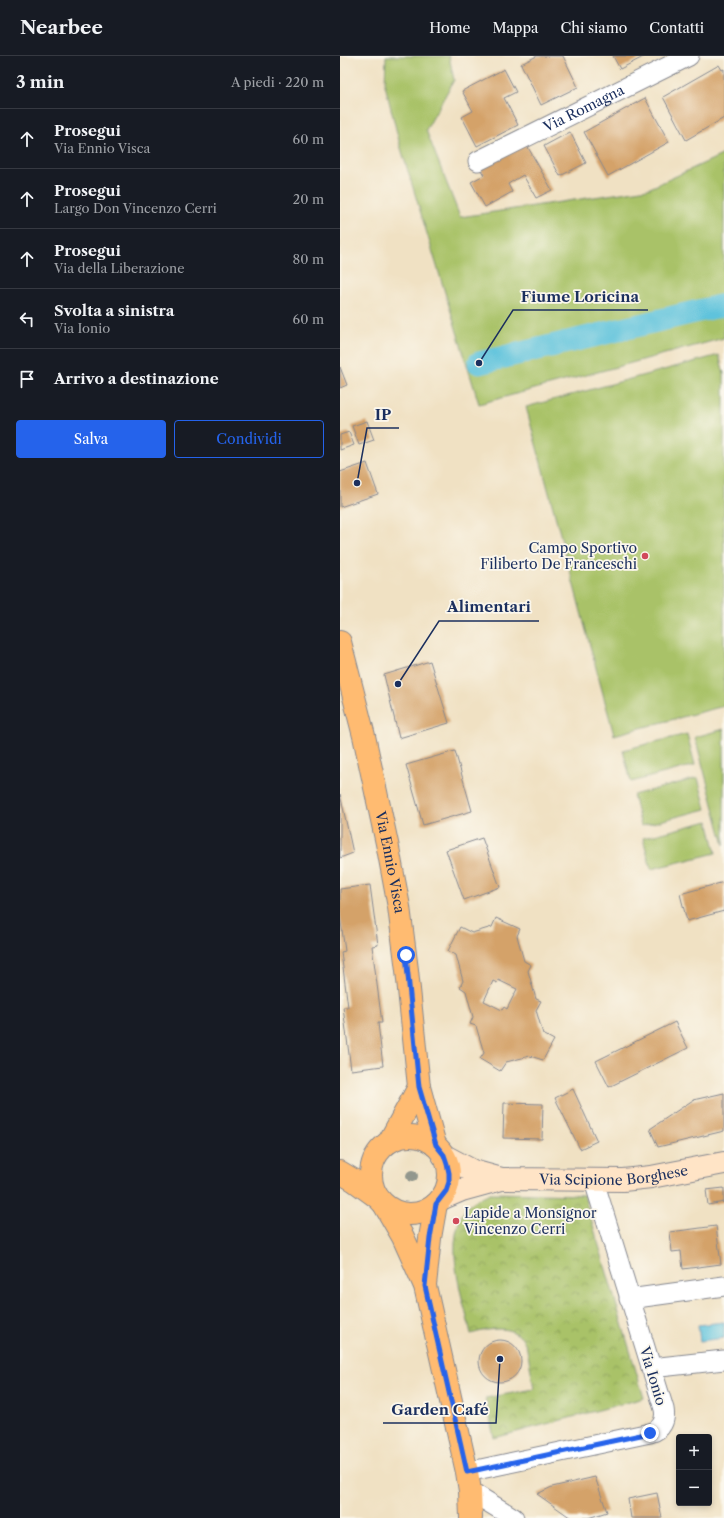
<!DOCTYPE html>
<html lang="it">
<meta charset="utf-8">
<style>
body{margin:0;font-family:"Libre Caslon Text",serif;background:#242831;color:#f1f3f6}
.controls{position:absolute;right:12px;bottom:12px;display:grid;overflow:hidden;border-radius:4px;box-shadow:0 2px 6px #0003}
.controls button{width:36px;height:36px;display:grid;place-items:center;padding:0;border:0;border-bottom:1px solid #363941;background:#171b24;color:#f1f3f6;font:20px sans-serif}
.stop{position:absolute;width:12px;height:12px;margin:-9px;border:3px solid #2563eb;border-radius:50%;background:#fff}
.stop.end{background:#2563eb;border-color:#fff;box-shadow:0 1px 4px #0008}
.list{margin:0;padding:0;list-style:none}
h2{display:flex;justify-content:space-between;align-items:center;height:52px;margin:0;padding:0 16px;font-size:17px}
h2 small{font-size:13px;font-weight:400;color:#9ea1a6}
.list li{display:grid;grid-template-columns:26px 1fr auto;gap:12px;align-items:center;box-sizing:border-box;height:60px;padding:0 16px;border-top:1px solid #363941}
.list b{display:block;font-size:15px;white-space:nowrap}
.list p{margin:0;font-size:13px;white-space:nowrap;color:#9ea1a6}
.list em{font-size:13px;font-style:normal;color:#9ea1a6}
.actions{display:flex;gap:8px;padding:12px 16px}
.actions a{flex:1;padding:9px 0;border:1px solid #2563eb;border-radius:4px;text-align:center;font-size:14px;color:#2563eb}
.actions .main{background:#2563eb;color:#fff}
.icon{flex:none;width:22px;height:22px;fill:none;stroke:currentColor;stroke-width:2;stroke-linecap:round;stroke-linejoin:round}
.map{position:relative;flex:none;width:384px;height:1462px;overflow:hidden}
header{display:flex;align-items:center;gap:24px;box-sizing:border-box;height:56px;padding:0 20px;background:#171b24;border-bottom:1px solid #363941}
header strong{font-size:19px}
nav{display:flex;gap:22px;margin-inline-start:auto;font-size:14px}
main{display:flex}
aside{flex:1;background:#171b24}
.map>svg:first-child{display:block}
</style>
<header>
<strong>Nearbee</strong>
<nav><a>Home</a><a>Mappa</a><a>Chi siamo</a><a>Contatti</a></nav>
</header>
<main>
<aside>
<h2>3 min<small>A piedi · 220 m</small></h2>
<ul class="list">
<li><svg class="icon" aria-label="ahead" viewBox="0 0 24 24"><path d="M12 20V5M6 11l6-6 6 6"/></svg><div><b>Prosegui</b><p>Via Ennio Visca</p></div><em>60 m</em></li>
<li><svg class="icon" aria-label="ahead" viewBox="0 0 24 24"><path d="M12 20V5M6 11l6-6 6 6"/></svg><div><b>Prosegui</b><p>Largo Don Vincenzo Cerri</p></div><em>20 m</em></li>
<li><svg class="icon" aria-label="ahead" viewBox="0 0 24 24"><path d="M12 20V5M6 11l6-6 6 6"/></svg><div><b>Prosegui</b><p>Via della Liberazione</p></div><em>80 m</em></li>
<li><svg class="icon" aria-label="left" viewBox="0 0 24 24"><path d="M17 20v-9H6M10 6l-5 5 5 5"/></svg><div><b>Svolta a sinistra</b><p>Via Ionio</p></div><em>60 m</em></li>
<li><svg class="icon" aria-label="arrive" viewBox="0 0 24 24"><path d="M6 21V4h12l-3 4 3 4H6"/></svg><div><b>Arrivo a destinazione</b></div></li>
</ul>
<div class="actions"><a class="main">Salva</a><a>Condividi</a></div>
</aside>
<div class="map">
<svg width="384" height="1462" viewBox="0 0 384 1462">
<defs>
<pattern id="park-crowns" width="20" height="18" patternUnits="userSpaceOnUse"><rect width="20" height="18" fill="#a9c268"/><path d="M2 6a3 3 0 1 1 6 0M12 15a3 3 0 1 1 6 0" fill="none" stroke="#899e59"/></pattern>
</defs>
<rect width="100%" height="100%" fill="#fbf7ec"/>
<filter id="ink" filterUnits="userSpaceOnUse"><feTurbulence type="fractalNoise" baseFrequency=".025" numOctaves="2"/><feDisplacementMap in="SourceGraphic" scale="8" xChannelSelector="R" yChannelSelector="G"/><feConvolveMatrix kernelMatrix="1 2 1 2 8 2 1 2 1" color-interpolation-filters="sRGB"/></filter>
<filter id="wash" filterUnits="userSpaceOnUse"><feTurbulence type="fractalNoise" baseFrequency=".012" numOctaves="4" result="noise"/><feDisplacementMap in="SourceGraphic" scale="16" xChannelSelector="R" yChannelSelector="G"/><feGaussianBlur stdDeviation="0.9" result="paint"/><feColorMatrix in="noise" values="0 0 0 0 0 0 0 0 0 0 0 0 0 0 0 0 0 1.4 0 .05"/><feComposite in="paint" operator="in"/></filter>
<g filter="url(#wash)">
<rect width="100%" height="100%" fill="#f0e1c3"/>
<!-- green -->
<path fill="#a9c268" stroke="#627863" d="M46 0H109L114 24 86 74 120 161 308 133 384 98V282L139 348 60 89 45 29Z
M379 299 384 318V650L274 679 186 351Z
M384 673V789L355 681Z
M347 678 355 709 291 726 283 694Z
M358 722 366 753 301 770 293 739Z
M368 765 376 797 311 813 303 782Z"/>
<!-- park -->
<path fill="url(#park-crowns)" stroke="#627863" d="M150 1137 244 1139 304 1342 154 1382 146 1342 194 1333C192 1324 188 1293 185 1287 174 1267 148 1273 131 1278 123 1242 104 1192 123 1157 128 1147 140 1142 150 1137Z"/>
<!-- water -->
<path fill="#5ec3dc" stroke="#3c799d" d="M384 1266V1282L360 1285 358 1269Z"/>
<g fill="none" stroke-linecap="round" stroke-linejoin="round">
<!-- canal -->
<path stroke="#5ec3dc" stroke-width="23" d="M139 307 384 249"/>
</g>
<g id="blocks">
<!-- building -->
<path fill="#d4a269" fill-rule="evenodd" d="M197 0H223L238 31 201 49 181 8Z
M273 0H305L280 13Z
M379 9 382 14 384 13V62L346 84 323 41Z
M164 13 176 36 164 42 178 69 137 90 122 61 133 55 122 35Z
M305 42 329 86 268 120 244 76Z
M230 76 246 107 220 120 204 90Z
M185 86 212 134 196 142 183 119 168 128 172 136 145 151 131 126 144 119 138 109Z
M0 311 7 329 0 332Z
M27 365 34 384 19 389 12 370Z
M9 376 14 389 0 394V379Z
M27 407 38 438 0 451V416Z
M90 605 109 667 59 682 44 619Z
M115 695 132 755 83 769 66 709Z
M0 738 13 797 0 802Z
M142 782 160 831 124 844 106 794Z
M384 826V855L347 865 340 838Z
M30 829 38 889 32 890 42 967H38L43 1010 11 1014 3 951H8L1 896 5 895 0 859V833Z
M156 862 180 873 177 880 184 905 191 909 188 915 196 943 201 945 196 954 203 978 214 984 203 1004 190 1000 166 1006 160 1015 140 1003 144 997 136 970 130 968 133 961 126 935 120 931 123 925 116 899 108 895 120 871 132 877 152 871ZM158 924 177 933 167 953 164 951 162 954 144 945 153 925 157 927Z
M335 966 348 992 269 1031 256 1005Z
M233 1033 257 1085 240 1093 215 1042Z
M384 1037V1075L318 1091 310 1073 353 1044Z
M164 1047 203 1048 202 1083 163 1082Z
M384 1132V1146L368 1149 366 1134Z
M376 1170 381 1208 343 1213 341 1195 332 1196 330 1176Z
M139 1305a21 21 0 1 1 42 0a21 21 0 1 1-42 0Z
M255 1421 267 1456 248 1462H231L197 1438 212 1431Z
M317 1437 322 1462H291L288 1443Z"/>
</g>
</g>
<g filter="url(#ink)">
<use href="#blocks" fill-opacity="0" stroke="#868890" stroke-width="1"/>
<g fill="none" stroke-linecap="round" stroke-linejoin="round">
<!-- street casing -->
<g stroke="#868890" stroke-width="21">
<g id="street">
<path id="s1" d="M138 105 349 0"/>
<path d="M289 1243 384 1230"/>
<path d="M311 1312 384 1304"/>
<path d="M127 1416 310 1377C322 1374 326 1364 324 1353L254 1125"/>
<path d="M130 1435 174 1462"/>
</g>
</g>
<!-- secondary casing -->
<g stroke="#868890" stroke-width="24">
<g id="secondary">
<path id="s2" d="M103 1099 133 1115 162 1123 283 1124 311 1121 384 1107"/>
<path d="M101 1143 122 1134 162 1123"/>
</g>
</g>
<!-- primary casing -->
<g stroke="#868890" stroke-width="24">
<g id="primary">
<path id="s3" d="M0 586 24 680 48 792 59 851 67 914 79 1031 95 1089"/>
<circle cx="70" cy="1119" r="39"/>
<path d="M49 1086 79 1031"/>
<path d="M0 1116 15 1125 37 1141"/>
<path d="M45 1150 63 1181 85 1230 127 1416 130 1435 131 1462"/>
<path d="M85 1229 90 1182 96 1148"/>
</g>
</g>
<!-- street -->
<use href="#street" stroke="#fff" stroke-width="19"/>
<!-- secondary -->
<use href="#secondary" stroke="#ffe4c6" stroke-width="22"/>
<!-- primary -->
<use href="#primary" stroke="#ffbb71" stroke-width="22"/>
</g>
<!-- trees -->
<circle fill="#92978d" cx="72" cy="1120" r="6"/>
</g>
<g fill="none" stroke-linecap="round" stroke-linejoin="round" filter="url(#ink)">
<!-- route -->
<path stroke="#2563eb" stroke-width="5" d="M66 899 79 1031 96 1089 104 1099 107 1108 109 1117V1126L106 1135 96 1148 90 1182 85 1230 127 1416 310 1377"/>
</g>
<!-- markers -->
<g fill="#d1495b" stroke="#fbf7ec" stroke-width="1.5">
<circle cx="305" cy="500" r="4"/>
<circle cx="116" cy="1165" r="4"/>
</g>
<g text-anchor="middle" stroke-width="3.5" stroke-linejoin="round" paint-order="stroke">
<!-- street labels -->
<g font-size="14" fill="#1b2f5e" stroke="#fbf7ec">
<text dy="5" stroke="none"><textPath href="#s1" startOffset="118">Via Romagna</textPath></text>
<text dy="5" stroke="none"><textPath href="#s3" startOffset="226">Via Ennio Visca</textPath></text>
<text dy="5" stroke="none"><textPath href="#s2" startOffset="176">Via Scipione Borghese</textPath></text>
<text transform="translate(313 1320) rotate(73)" y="5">Via Ionio</text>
</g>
<!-- poi labels -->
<g font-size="14" fill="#1b2f5e" stroke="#fbf7ec" text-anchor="end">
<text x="297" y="497">Campo Sportivo<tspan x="297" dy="16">Filiberto De Franceschi</tspan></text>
<text x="124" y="1162" text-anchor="start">Lapide a Monsignor<tspan x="124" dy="16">Vincenzo Cerri</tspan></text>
</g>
</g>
<!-- callouts -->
<path fill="none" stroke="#1b2f5e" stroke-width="1.5" d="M139 307L173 254H308M17 427L27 372H59M58 628L99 565H199M160 1303L156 1367H43"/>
<g fill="#1b2f5e" stroke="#fbf7ec" stroke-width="1.5">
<circle cx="139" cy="307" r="4"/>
<circle cx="17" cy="427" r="4"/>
<circle cx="58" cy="628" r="4"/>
<circle cx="160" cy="1303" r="4"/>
</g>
<g font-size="15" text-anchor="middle" font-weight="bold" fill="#1b2f5e" stroke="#fbf7ec" stroke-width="3.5" stroke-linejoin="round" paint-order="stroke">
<text x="240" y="246">Fiume Loricina</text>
<text x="43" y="364">IP</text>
<text x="149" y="556">Alimentari</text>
<text x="100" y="1359">Garden Café</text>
</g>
</svg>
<div class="controls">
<button>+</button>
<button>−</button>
</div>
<div class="stop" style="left:66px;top:899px"></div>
<div class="stop end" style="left:310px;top:1377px"></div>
</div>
</main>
